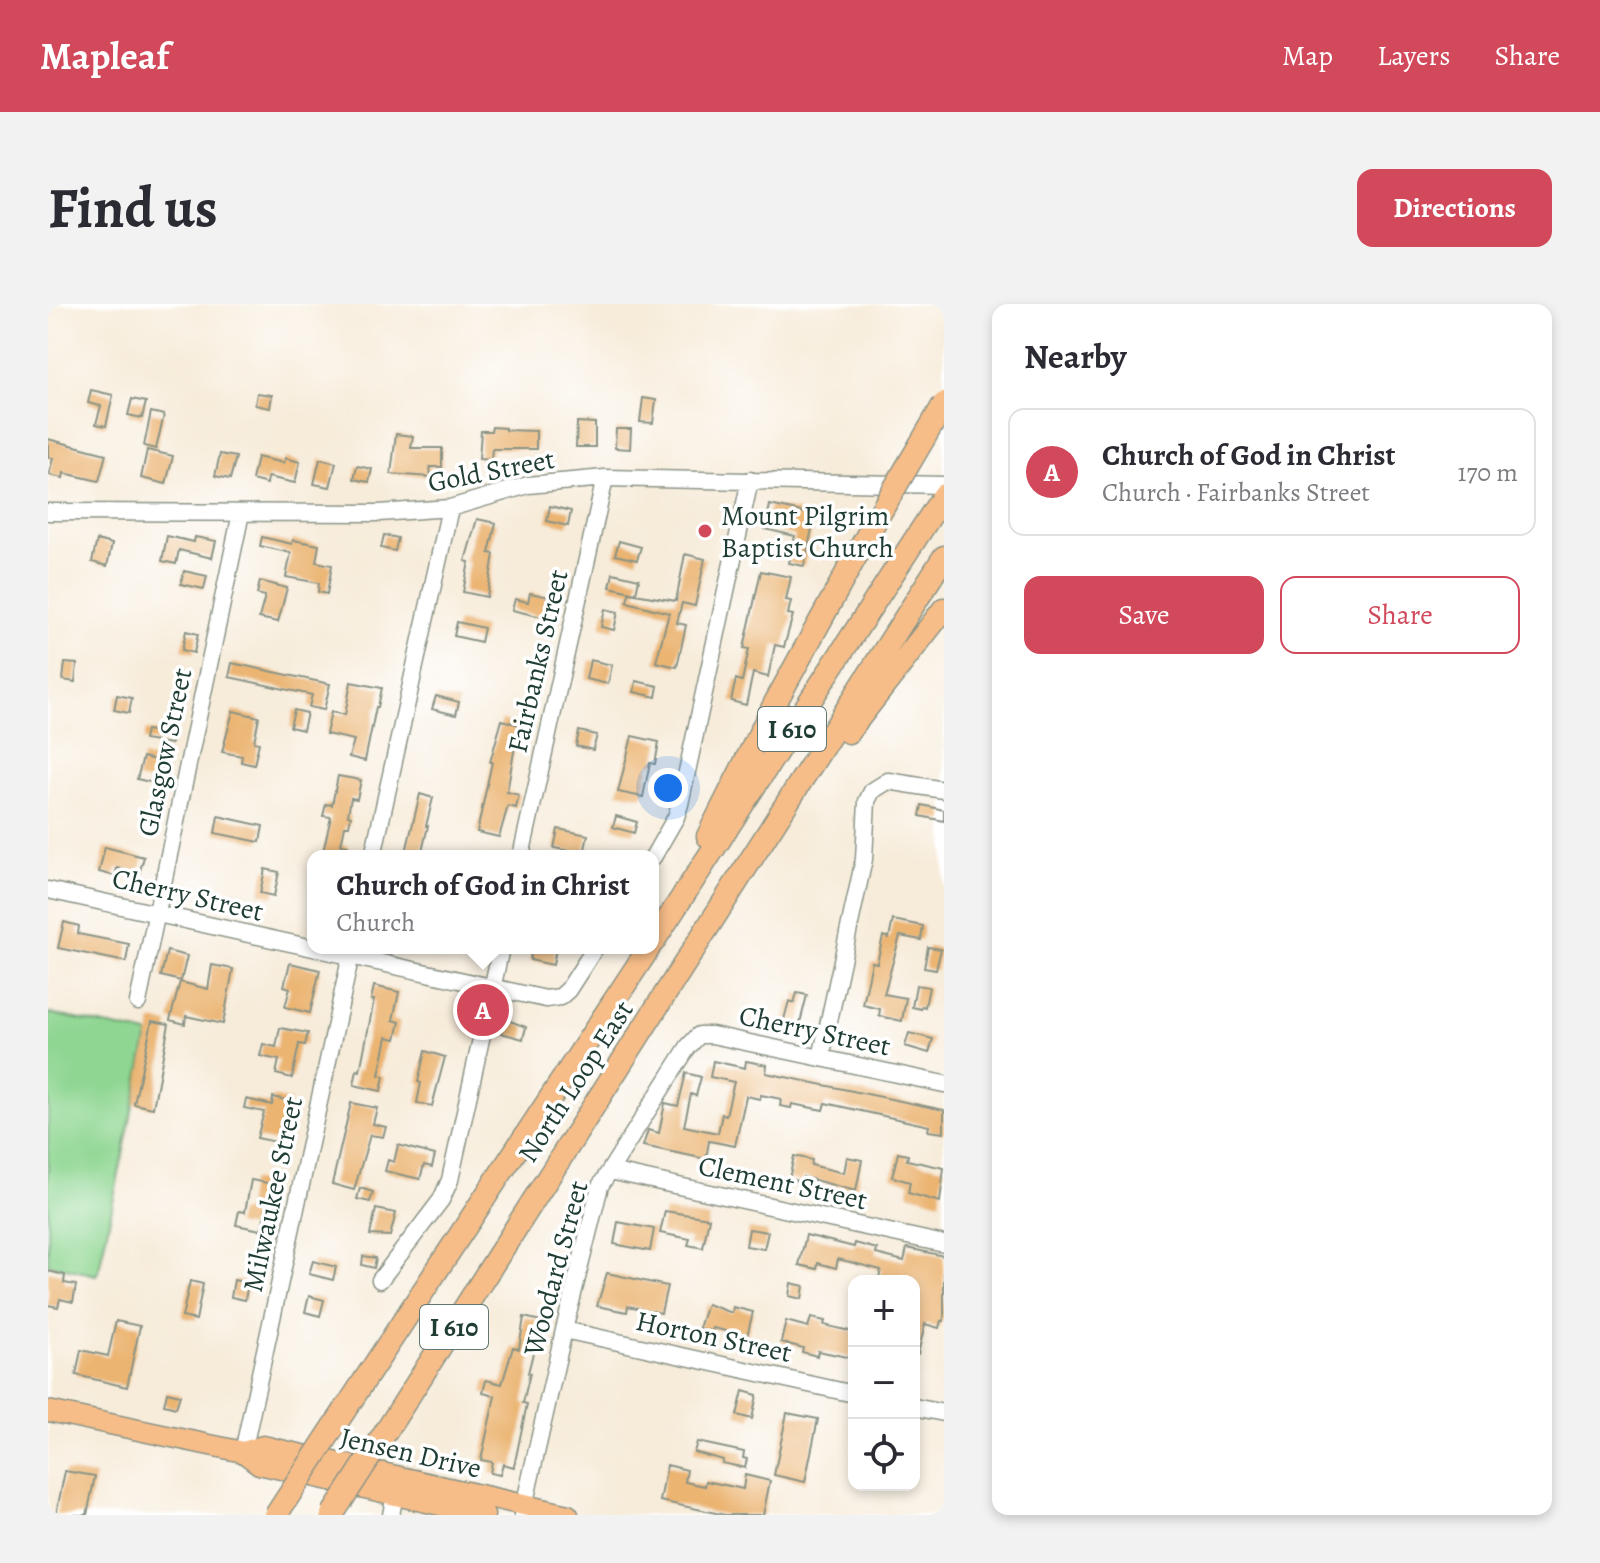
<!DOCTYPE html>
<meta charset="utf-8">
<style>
body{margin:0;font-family:Alegreya,serif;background:#f2f2f3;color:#2b2b33}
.controls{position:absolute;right:24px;bottom:24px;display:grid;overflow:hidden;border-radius:16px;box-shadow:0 4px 12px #0003}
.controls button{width:72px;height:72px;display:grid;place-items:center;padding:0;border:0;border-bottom:2px solid #e1e1e2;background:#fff;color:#2b2b33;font:40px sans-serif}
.you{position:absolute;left:620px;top:484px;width:28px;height:28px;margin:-20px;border:6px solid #fff;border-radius:50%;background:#1a73e8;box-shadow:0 0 0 12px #1a73e833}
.badge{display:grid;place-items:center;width:52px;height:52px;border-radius:50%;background:#d1495b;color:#fff;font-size:26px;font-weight:700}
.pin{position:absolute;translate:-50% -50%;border:4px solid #fff;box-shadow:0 2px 8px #0006}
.popup{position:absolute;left:259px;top:546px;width:352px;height:104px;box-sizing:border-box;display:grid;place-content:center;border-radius:16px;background:#fff;filter:drop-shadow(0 2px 6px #0005);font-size:26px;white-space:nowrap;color:#7c7c81}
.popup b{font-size:30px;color:#2b2b33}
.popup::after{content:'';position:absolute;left:50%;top:100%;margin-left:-16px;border:16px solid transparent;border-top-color:#fff}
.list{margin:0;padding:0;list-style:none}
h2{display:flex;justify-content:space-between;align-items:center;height:104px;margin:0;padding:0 32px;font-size:34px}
h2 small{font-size:26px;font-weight:400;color:#7c7c81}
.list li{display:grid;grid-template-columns:52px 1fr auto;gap:24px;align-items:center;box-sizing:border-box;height:128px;margin:0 16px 16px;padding:0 16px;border:2px solid #e1e1e2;border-radius:16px}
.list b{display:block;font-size:30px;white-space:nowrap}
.list p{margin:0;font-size:26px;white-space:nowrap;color:#7c7c81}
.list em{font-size:26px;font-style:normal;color:#7c7c81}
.actions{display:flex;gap:16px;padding:24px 32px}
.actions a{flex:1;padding:18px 0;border:2px solid #d1495b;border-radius:16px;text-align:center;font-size:28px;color:#d1495b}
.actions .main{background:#d1495b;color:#fff}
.icon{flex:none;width:44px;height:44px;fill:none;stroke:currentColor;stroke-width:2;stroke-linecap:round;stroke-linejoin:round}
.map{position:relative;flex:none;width:896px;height:1211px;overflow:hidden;border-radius:16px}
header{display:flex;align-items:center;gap:48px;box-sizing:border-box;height:112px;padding:0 40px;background:#d1495b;color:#fff}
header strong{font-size:38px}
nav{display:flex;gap:44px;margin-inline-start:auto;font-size:28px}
.intro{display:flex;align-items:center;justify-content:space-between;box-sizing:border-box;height:192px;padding:0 48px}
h1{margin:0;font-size:56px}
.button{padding:20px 36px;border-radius:16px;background:#d1495b;color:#fff;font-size:28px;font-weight:700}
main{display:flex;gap:48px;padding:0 48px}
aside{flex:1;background:#fff;border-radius:16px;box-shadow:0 4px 12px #0003}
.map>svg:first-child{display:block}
</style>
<header>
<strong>Mapleaf</strong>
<nav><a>Map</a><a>Layers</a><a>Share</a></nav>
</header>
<div class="intro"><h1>Find us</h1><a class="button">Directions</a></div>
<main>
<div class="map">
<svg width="896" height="1211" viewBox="0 0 896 1211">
<rect width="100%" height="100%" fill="#fff"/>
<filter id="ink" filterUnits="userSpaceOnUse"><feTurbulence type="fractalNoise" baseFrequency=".0125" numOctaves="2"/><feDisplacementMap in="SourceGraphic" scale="16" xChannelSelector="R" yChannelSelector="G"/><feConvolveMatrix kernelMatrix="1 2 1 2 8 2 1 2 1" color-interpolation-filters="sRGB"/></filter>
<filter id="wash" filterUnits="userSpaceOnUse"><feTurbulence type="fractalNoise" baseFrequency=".006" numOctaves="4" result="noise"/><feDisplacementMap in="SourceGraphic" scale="32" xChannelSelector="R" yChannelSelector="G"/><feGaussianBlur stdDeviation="1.8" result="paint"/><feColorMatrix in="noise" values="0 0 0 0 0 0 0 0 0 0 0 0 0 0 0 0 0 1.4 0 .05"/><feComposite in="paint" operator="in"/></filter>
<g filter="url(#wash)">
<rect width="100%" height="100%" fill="#f7ecda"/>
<!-- green -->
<path fill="#8ed691" stroke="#568a62" stroke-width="2" d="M0 709 100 730 51 966 48 971 0 960Z"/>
<g id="blocks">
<!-- building -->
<path fill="#ebb471" d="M43 86 65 91 58 122 48 120 53 102 40 99Z
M209 89 224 91 222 104 207 101Z
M595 94 608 96 605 119 592 118Z
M84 95 98 98 94 114 80 111Z
M103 108 116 111 108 145 96 142Z
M529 118 547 119V143H528Z
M444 123 457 124V126L488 127V145H444L443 156 431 155 433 127H443Z
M568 125H583L582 145 567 144Z
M348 130 365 132 363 144H394V163H382L383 173 343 170Z
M0 135 58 150 51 177 16 169 15 174 1 171 5 154 0 153Z
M99 146 125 152 118 180 93 174Z
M172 150 188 153 182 175 167 172Z
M209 153 236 159 237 154 252 158 247 179 220 173 219 180 204 176Z
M272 155 288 159 282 183 266 180Z
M309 162 324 165 321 178 306 175Z
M722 201 767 211 756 262 741 259 747 232 717 225Z
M502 202 523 207 520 222 499 217Z
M429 215 448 219 441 249 446 250 439 293 415 288 421 258 417 257Z
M336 231 350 234 347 247 333 244Z
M119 232 146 238 147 233 168 237 164 254 131 246 128 260 114 257Z
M214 233 244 240 245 236 271 241 268 258 284 261 279 290 270 288 271 279 238 273 243 249 212 242Z
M49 236 64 240 59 262 44 258Z
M571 237 593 243 589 256 567 251Z
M637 250 657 255 647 302 634 299 629 319 638 321 629 363 608 358 621 309 579 298 581 289 628 297Z
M136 267 159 272 156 285 133 280Z
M713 267 743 273 738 296 743 297 740 310 745 311 736 343 727 341 720 373 705 369 698 401 683 397 688 375 694 377 701 345 696 344Z
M565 269 591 275 588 289 562 283Z
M212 277 239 284 230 318 211 314 217 292 209 290Z
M482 289 502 293 498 314 464 306 467 295 480 298Z
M557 305 570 308 566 326 553 323Z
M409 318 436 324 433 338 406 332Z
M138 327 150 330 146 349 134 346Z
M542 356 564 361 560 380 538 375Z
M17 359 29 360 27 378 15 376Z
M184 359 282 380 276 406 261 403 264 391 181 373Z
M588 377 610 382 608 393 586 388Z
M303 378 334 384 330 403H328L317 457 301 453 306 436 278 430 283 408 297 411Z
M69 391 84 394 81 409 66 406Z
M388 392 411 398 408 411 384 405Z
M246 406 259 409 255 426 242 423Z
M185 407 211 413 206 438 211 439 206 461 193 458 194 452 174 448Z
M454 416 475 422 471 437 468 436 459 488 471 491 468 504 460 502 451 533 429 528 444 458H442Z
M98 426 125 430 123 440 96 436Z
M531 427 549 431 545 446 528 442Z
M584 432 611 438 607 460 602 459 595 493 570 488Z
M95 453 115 458 110 480 89 475Z
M290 472 313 476 309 495 303 494 300 511 303 512 301 522H297L293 541 300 542 298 552H274L283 513 275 512 278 500 284 501Z
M372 490 385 494 378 522H380L373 552H357Z
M874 501 896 506V517L872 512Z
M170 512 215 522 212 538 167 529Z
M568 512 589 518 586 529 565 523Z
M510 525 540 531 536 550 506 544Z
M57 543 96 553 91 570 69 564 67 572 51 568Z
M217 565 231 568 226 592 212 589Z
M845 616 875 622 873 636 852 632 836 690 858 694 854 717 831 712 832 705 815 701 824 658 829 659 835 632 841 634Z
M16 618 31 622 30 630 81 640 78 658 10 644Z
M880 643 893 645 888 666 876 664Z
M484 644H508L505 661 482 656Z
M119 647 139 652 133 677 113 672Z
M242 659 272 666 262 709 237 703 242 684 236 682Z
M164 661 185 665 175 720 138 712 137 720 122 716 132 678 160 685Z
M868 681 881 683 877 703 874 702 873 705 864 703Z
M326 682 351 688 345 716 352 718 348 735 339 733 331 771 336 772 333 787 306 781 309 766 312 767 326 696H323Z
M749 689 759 691 751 723 735 719 741 697 746 699Z
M457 715 478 723 475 735 453 729Z
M104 717 121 720 105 804 86 800Z
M232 724 260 729 257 741 251 740 244 774 228 770 231 756 212 752 215 740 228 743Z
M861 729 885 735 881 749 857 742Z
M377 747 397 753 384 802 369 799 373 779 370 778Z
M665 757 697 764 698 757 719 761 718 769 896 806V829L880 827 881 822 777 799 775 806 744 800 743 804 732 802 733 795 713 791 712 795 698 792 687 842 661 837 658 855 595 842 600 826 611 829 617 799 630 802 638 769 653 773 648 792 643 790 636 822 670 829 674 810 678 811 686 778 662 773Z
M225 793 242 797 239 817 245 819 243 829 231 825 228 838 209 834 216 808 196 804 198 795 224 801Z
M303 799 329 804 325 820 338 823 335 833 322 831 306 886 284 880Z
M350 841 387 851 384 863 376 861 372 875 337 867 340 856 346 858Z
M850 849 860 851 859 856 896 864 892 898 860 889 862 878 844 873Z
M746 852 764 856 763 861 796 869 799 853 814 856 808 887 755 873 754 878 741 875Z
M203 876 225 880 213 926 188 921 191 907 197 908Z
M312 884 325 888 322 898 309 895Z
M328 905 348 909 342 932 322 931Z
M617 907 661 914 655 944 640 941 642 935 612 929Z
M570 918 606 925 602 947 566 940Z
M701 925 720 928 716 945 698 942Z
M758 931 806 943 807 939 829 945 828 950 856 957 859 944 896 952V1017H893L891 1024 877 1020 870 1050H866V977H830L833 966 790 955 788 964 770 959 769 965 751 961Z
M315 952 328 954 326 964 314 961Z
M265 957 288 963 285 976 261 970Z
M0 967 17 971 16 979 28 981 25 998 12 995 10 1003 0 1001Z
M559 969 619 982 613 1009 580 1002 579 1008 549 1002Z
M186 976 200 979 197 996 183 993Z
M142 977 155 980 148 1016 134 1013Z
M743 979 756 982 754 995 741 992Z
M261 992 276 996 272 1012 257 1008Z
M659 1000 684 1009 685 1003 705 1008 699 1032 665 1024 664 1028 651 1024Z
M476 1013 493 1017 480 1069H482L475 1099 479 1100 466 1163 455 1160 452 1171 442 1169 444 1158 433 1156 447 1092 435 1089 438 1076 454 1080 465 1043 471 1045Z
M763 1014 777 1017 776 1021 806 1028 804 1054 770 1047 769 1052 754 1048 755 1044 733 1038 738 1017 760 1023Z
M68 1017 92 1022 79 1083 28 1071 33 1046 60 1052Z
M695 1087 709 1091 704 1115 689 1111Z
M119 1088 132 1091 128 1104 116 1101Z
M739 1109 770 1115 757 1178 726 1171Z
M649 1138 696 1148 695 1154 699 1155 697 1164 674 1159 675 1156 646 1148Z
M619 1161 639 1166 637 1178 657 1182 658 1177 695 1185 697 1171 722 1177 715 1211H677L612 1197Z
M17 1167 47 1172 39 1211H8Z"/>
</g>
</g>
<g filter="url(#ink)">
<use href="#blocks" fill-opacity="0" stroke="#8b9487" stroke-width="2"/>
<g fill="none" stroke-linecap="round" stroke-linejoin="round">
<!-- minor casing -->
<g stroke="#8b9487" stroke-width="19">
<path id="minor" d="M0 208 331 209 402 204 480 181 557 174 896 181
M325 552 402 204
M473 552 557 174
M605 553 628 513 632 500 702 176
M0 586 498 695 512 693 520 686 547 644
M90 698 193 209
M773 754 816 555 819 497 824 487 840 477 896 486
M562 867 896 940
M332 976 393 896 402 876 453 644
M516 1026 806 1090
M866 1103 896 1109
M195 1148 304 646
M343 1211 349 1180
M474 1211 516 1026 552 882 640 743 651 731H664L896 780"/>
</g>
<!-- major casing -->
<g stroke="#8b9487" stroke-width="23">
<path id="major" d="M0 1107 195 1148 215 1142 520 1211
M195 1148 211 1160 436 1211"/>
</g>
<!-- highway casing -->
<g stroke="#8b9487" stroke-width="25">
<path id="highway" d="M800 428 896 305
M660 532 726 401 826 219
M605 638 896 191
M291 1115 601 644
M339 1126 896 253"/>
</g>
<!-- minor -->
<use href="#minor" stroke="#fff" stroke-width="16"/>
<!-- major -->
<use href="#major" stroke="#f7bd88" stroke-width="20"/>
<!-- highway -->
<use href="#highway" stroke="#f7bd88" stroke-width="22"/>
<!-- highway-bridge casing -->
<g stroke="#8b9487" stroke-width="25" stroke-linecap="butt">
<path id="highway-bridge" d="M826 219 896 100
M228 1211 291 1115
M284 1211 339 1126"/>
</g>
<!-- highway-bridge -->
<use href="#highway-bridge" stroke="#f7bd88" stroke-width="22"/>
</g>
</g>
<!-- markers -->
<circle fill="#d1495b" stroke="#fff" stroke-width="3" cx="657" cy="227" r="8"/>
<g text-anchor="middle" stroke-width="7" stroke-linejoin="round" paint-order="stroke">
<!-- shield labels -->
<g fill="#fff" stroke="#627771" stroke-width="2">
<rect x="710" y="403" width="68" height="44" rx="6"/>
<rect x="372" y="1001" width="68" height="44" rx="6"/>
</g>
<g font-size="26" font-weight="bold" fill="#1f3d34">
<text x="744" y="434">I 610</text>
<text x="406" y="1032">I 610</text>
</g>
<!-- street labels -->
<g font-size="28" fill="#1f3d34" stroke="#fff">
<text transform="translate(443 166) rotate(-11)" y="10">Gold Street</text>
<text transform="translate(489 357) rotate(-77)" y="10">Fairbanks Street</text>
<text transform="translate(116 448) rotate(-78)" y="10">Glasgow Street</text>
<text transform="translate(140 590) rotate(13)" y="10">Cherry Street</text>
<text transform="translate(767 726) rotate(12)" y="10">Cherry Street</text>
<text transform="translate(527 777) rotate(-57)" y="10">North Loop East</text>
<text transform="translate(735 878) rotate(12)" y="10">Clement Street</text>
<text transform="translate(224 890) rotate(-78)" y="10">Milwaukee Street</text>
<text transform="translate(507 964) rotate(-75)" y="10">Woodard Street</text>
<text transform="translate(666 1032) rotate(12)" y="10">Horton Street</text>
<text transform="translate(363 1148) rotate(13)" y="10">Jensen Drive</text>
</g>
<!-- poi labels -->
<g font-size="28" fill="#1f3d34" stroke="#fff" text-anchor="start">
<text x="673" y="221">Mount Pilgrim<tspan x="673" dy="32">Baptist Church</tspan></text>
</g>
</g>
</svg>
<div class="controls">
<button>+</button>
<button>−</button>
<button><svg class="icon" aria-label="locate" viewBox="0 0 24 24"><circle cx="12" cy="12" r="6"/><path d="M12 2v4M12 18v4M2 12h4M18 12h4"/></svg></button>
</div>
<div class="you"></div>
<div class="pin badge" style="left:435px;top:706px">A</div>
<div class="popup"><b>Church of God in Christ</b>Church</div>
</div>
<aside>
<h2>Nearby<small></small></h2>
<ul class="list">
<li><span class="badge">A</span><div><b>Church of God in Christ</b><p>Church · Fairbanks Street</p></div><em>170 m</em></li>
</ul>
<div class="actions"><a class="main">Save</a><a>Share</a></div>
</aside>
</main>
